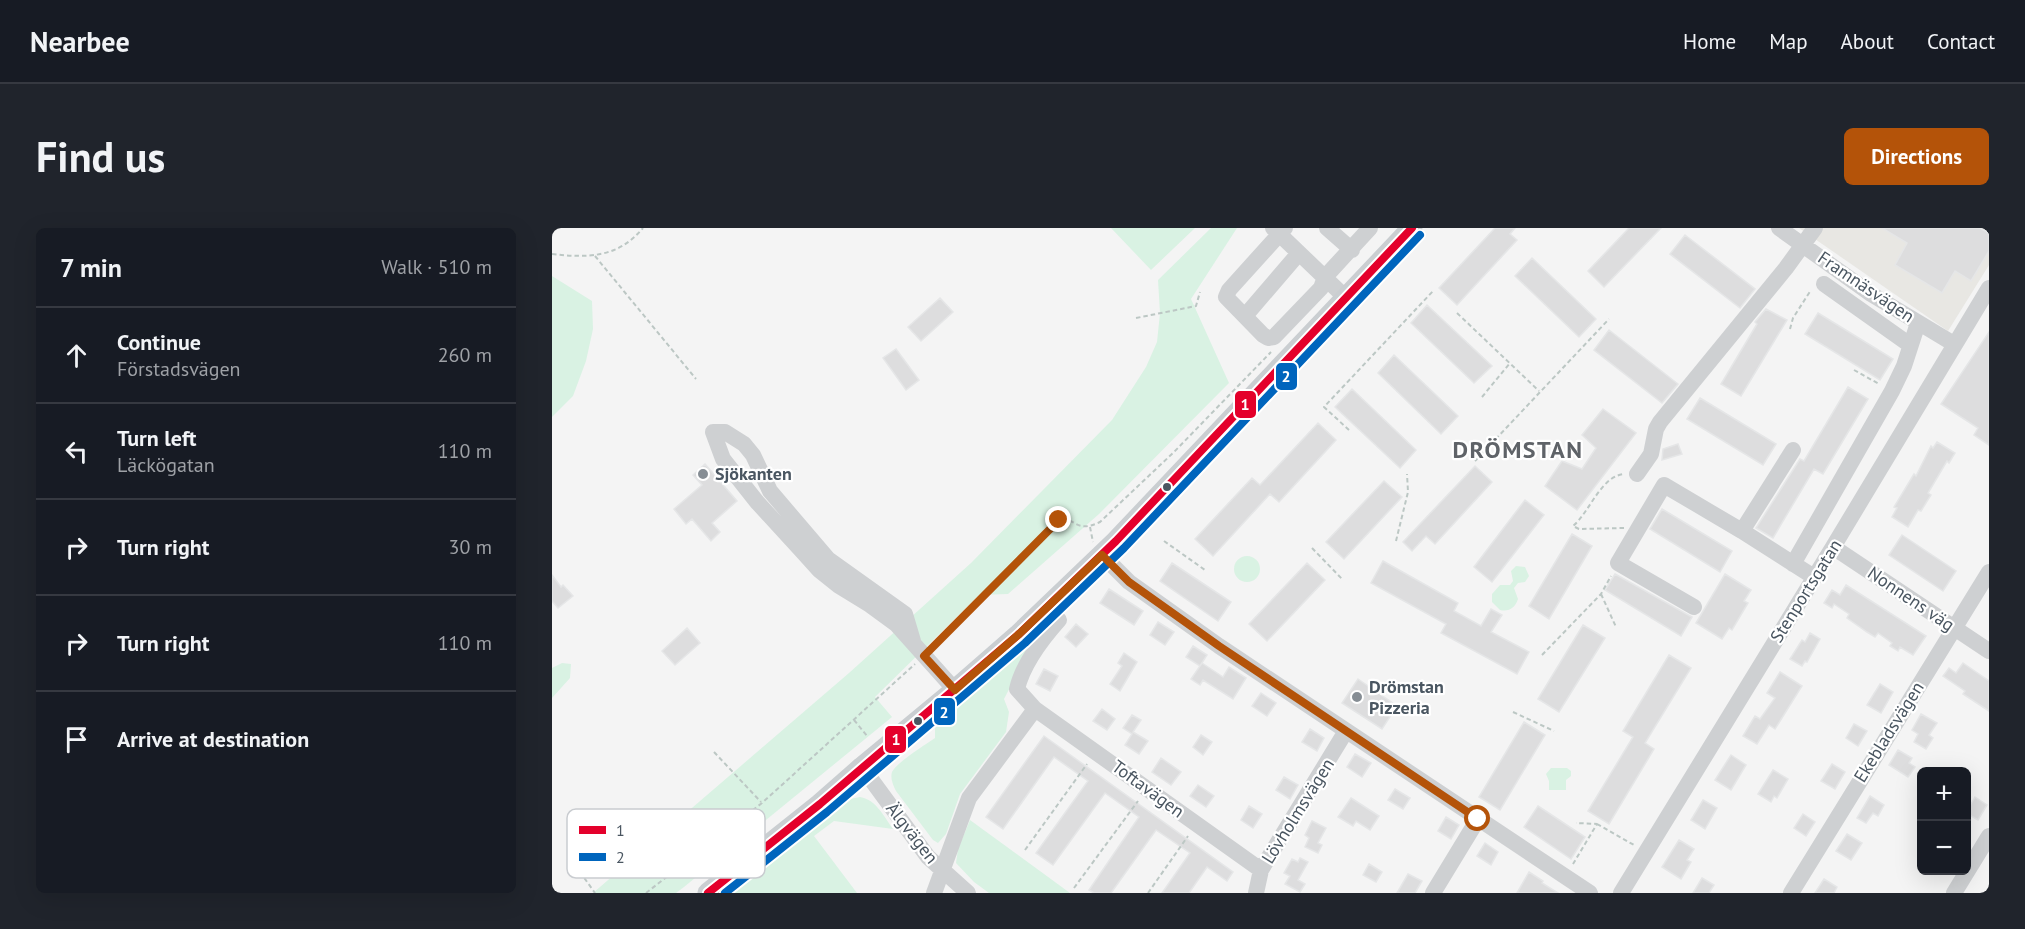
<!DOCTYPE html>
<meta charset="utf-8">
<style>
body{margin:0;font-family:"PT Sans",sans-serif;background:#20242c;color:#f1f3f6}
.controls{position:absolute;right:18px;bottom:18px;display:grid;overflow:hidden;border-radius:9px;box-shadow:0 6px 24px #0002}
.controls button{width:54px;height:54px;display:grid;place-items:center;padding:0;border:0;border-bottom:2px solid #363941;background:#171b24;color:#f1f3f6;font:30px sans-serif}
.stop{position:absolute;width:18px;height:18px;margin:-14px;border:4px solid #b45309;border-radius:50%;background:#fff}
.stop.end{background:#b45309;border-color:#fff;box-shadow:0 2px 6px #0008}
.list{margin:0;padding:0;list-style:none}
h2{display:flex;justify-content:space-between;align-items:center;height:78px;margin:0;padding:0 24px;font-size:26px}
h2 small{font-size:20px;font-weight:400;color:#9ea1a6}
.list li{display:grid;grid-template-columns:39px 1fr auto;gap:18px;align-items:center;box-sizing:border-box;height:96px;padding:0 24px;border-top:2px solid #363941}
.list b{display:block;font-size:22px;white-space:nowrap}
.list p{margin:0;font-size:20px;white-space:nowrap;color:#9ea1a6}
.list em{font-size:20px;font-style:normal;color:#9ea1a6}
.icon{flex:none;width:33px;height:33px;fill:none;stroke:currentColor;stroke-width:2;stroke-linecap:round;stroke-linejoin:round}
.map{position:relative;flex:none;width:1437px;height:665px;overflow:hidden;border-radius:9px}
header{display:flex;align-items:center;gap:36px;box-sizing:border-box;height:84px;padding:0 30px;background:#171b24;border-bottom:2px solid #363941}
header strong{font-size:28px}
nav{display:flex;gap:33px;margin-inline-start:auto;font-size:21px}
.intro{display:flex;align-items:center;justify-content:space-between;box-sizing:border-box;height:144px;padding:0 36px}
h1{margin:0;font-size:42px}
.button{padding:15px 27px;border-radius:9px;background:#b45309;color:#fff;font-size:21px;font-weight:700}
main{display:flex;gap:36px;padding:0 36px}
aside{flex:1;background:#171b24;border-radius:9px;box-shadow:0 6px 24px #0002}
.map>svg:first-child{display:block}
</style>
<header>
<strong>Nearbee</strong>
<nav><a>Home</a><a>Map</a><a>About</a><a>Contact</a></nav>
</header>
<div class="intro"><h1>Find us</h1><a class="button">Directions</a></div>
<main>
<aside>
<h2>7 min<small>Walk · 510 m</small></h2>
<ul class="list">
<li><svg class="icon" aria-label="ahead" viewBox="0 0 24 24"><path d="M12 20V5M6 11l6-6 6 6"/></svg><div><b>Continue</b><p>Förstadsvägen</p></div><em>260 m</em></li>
<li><svg class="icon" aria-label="left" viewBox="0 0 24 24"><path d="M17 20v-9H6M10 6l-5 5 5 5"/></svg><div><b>Turn left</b><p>Läckögatan</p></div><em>110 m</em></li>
<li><svg class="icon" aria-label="right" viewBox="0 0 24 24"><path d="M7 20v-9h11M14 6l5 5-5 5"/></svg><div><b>Turn right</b></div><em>30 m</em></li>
<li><svg class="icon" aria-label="right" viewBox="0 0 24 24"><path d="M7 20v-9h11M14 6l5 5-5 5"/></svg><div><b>Turn right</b></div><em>110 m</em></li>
<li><svg class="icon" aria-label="arrive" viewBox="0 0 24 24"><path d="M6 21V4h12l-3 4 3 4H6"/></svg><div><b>Arrive at destination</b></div></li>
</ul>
</aside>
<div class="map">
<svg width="1437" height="665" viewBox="0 0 1437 665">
<rect width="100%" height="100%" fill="#f4f4f4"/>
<!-- commercial -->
<path fill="#e8e7e3" d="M1247 0H1437V37L1396 103Z"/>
<!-- green -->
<path fill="#d9f2e3" d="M559 0H643L599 42Z
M659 0H685L639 71 677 155 547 286 456 366 427 367 323 469 340 489 132 659 124 665H41L297 445 419 335 560 192 594 139 605 114 608 85 606 52Z
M0 48 40 73 41 101 34 133 21 168 0 189Z
M682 341a13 13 0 1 1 26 0a13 13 0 1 1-26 0Z
M964 338 973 339 977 348 973 354 966 355 962 360 966 371C963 380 957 384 948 382L940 374V366L948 357H958L961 353 959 343Z
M472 417 478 421 452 471 457 484 454 504 408 566 394 606 386 615 381 612 344 563C341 557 338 550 340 544 345 534 373 517 383 510V500Z
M10 435 19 436 18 450 0 470V440Z
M999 540H1015L1019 543V548L1014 552V562H997V553L994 546Z
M308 569C325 572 332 589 341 601L282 593 262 608 305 665H174L293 572Z
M418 592 518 665H437L422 654 404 635 406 621Z"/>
<!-- building -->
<path fill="#ddddde" stroke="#e5e6e7" stroke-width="1.5" d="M943 0H963L958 6 965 12 905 77 887 60Z
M1077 0H1109L1052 59 1036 43Z
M1330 0H1428L1437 5V23L1419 53 1403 43 1390 65 1343 37 1355 15Z
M1133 7 1203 61 1188 80 1118 26Z
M980 30 1044 91 1027 109 963 48Z
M388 70 401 84 369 113 356 99Z
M875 77 940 138 922 155 859 95Z
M1214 81 1235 92 1189 168 1169 156 1205 96 1203 94Z
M1266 85 1341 131 1328 152 1253 106Z
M1057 102 1126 156 1110 175 1042 122Z
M1437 104V217L1422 207 1426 200 1389 176Z
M344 121 367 152 354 162 331 130Z
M842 127 906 188 889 206 826 145Z
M1296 159 1316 171 1271 246 1262 241 1221 310 1204 300 1248 231 1252 233Z
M800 161 864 222 848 240 783 179Z
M1148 170 1224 216 1211 237 1135 191Z
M1051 181 1084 205 1025 282 993 258 1010 233 1030 241 1044 220 1030 207Z
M766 195 784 212 727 274 718 266 661 328 643 311 700 250 708 257Z
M1385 214 1403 225 1397 235 1395 233 1376 265 1379 267 1369 283 1366 282 1356 299 1340 289 1345 280 1342 279 1362 246 1364 248 1379 218 1381 220Z
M1126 216 1130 226 1110 232 1111 221Z
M153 236 185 273 160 295 168 304 159 313 140 291 134 296 122 281 150 257 141 247Z
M923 238 940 254 883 316 874 308 860 323 851 314Z
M832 253 850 269 792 331 774 314Z
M973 272 992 287 940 354 922 339Z
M1110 281 1180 323 1168 344 1098 301Z
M1020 306 1040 318 997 391 977 378Z
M1350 307 1404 343 1391 363 1337 327Z
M831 333 906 375 902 383 929 398 939 381 950 387 939 404 977 424 965 446 889 405 894 396 819 355Z
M620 335 679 374 666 393 608 353Z
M755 335 773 352 715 413 697 396Z
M1063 346 1140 389 1129 408 1053 362Z
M1173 346 1199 362 1192 373 1196 375 1180 402 1177 400 1170 411 1144 395Z
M0 347 9 359 11 357 21 368 6 380 0 373Z
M1294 357 1374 408 1361 427 1348 419 1346 423 1338 418 1340 415 1326 405 1323 409 1315 404 1295 390 1297 386 1282 376 1280 380 1272 375 1280 362 1288 367Z
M557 361 591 383 582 397 548 375Z
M606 394 622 404 613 417 598 407Z
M524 396 536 406 524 419 513 409Z
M1031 397 1053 410 1007 484 986 471Z
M135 400 148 415 123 437 110 423Z
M1258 405 1268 411 1255 434 1253 433 1250 438 1238 431 1250 412 1253 414Z
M641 418 655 427 648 438 634 429Z
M572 425 585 434 568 463 558 456 570 438 566 435Z
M1117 427 1139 440 1093 515 1102 521 1057 596 1036 583 1081 509 1071 503Z
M650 435 671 449 677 439 694 450 681 471 651 452 648 457 639 451Z
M1411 435 1437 453V483L1411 466 1413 463 1391 448 1397 440 1404 445Z
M492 441 506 448 498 463 484 456Z
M1228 444 1250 458 1223 501 1217 497 1205 516 1191 508 1203 488 1208 491 1223 470 1215 465Z
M806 451 845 478 830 501 790 475Z
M1328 456 1341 464 1329 485 1315 477Z
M709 465 724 475 715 488 700 478Z
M550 481 563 491 555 502 541 493Z
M1369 486 1385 495 1377 507 1381 510 1374 521 1362 514 1366 506 1360 502Z
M580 487 589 492 581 504 596 513 587 526 573 517 580 506 571 500Z
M972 494 993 507 948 582 927 569Z
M1302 496 1315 503 1306 518 1294 510Z
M758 501 772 510 765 523 750 514Z
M649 507 660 514 651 527 641 519Z
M492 508 681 644 675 653 655 639 637 665H610L638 625 604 602 559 665H542L537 662 587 589 553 565 501 637 484 625 536 553 502 529 451 601 434 589Z
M1346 522 1360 530 1357 535 1363 539 1356 549 1337 537Z
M803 526 819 535 810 549 795 539Z
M1179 527 1194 537 1179 562 1163 552Z
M609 530 629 544 619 557 600 544Z
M1280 536 1293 544 1283 561 1269 553Z
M1221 542 1236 551 1225 570 1222 568 1219 574 1206 566Z
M732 549 746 557 738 571 724 562Z
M646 557 662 568 654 579 638 568Z
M843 561 858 570 851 581 836 572Z
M1318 568 1332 577 1326 588 1321 585 1314 595 1305 590Z
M1423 569 1435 577 1426 592 1414 585Z
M799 570 827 588 818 602 804 593 801 598 786 589Z
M1151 572 1165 580 1153 601 1139 592Z
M697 578 710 586 701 600 689 592Z
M986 578 1033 609 1019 631 972 599Z
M1251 586 1263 594 1254 608 1242 600Z
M894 589 907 597 899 611 886 603Z
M760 593 774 600 766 615 770 617 766 625 753 619 757 610 753 607Z
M1295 606 1310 615 1299 632 1284 623Z
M1127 612 1142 621 1135 632 1139 634 1129 651 1110 639Z
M933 615 946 624 939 637 925 628Z
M748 630 756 634 746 652 753 656 748 664 733 656 738 648 732 645 740 631 746 634Z
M817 636 830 644 824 654 811 647Z
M977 644 991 653 990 655 1006 665H965Z
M856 646 870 653 863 665H845Z
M1150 650 1162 657 1157 665H1141Z
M1272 651 1285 659 1282 665H1263Z"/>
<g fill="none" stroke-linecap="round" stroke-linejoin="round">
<!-- path -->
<path stroke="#bcc7c4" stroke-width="2" stroke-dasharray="4.5 3" stroke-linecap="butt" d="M0 26C36 30 66 30 91 0
M43 28 144 151
M905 85 987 163
M584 90 644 78 648 64
M1238 101 1241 90 1259 62
M1302 142 1327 156
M930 169 958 135
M797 202 772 179 882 62
M923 233 1057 91
M538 299 541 314
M1072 300 1027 301 1021 298C1038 284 1049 247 1073 246
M612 313 653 342
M844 313 856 264 855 246
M760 320 791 352
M1049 366 1064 399
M382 417 507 292C525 289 523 306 548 294L622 224 719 124
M990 427 1049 366 1059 348
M961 484 1002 503
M302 492 316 509
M162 524 209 574
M1045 596 1082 617
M473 622 535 536
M1021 636 1045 596 1024 595
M28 644 43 665
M522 660 586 573
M94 665 210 575 363 436
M596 665 636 608"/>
<!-- minor -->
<path stroke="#ced0d2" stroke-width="16" d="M721 0 794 70
M733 0 677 62 674 69 711 107 716 110 722 109 769 60 773 49 818 0
M775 0 800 22
M1227 0 1319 66 1402 116
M1272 56 1358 117
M693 88 747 25
M1085 246 1099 226 1104 201 1108 194 1234 40 1263 0
M1190 303 1241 222
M1281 319 1437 423
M550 327 577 354 667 418 1038 665
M1241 336 1340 163 1352 138 1366 95
M1142 379 1066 335 1112 257 1190 303 1262 349
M507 392C490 411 471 436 465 461L483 481 709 642
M361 413 353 386 276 331 218 263 201 227 192 216 173 204H161L171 231 205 274 250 323 267 342 287 358 318 377 344 396 403 462
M310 539 376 629 416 665
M382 665 417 570 483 481
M704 665 709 642 794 503
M881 665 926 591
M1069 665 1281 319 1437 60
M1239 665 1437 344
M1402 665 1437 608"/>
<!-- major -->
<path stroke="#caced1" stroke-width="21" d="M156 665 268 576 310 539 403 462 466 407 564 313 860 0"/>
<!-- bus-1 casing -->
<g stroke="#fff" stroke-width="12">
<path id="bus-1" d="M156 665 268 576 466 407 564 313 860 0"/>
</g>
<!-- bus-2 casing -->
<g stroke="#fff" stroke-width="12">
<path id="bus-2" d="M173 665 275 584 473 415 572 320 868 7"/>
</g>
<!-- bus-1 -->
<use href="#bus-1" stroke="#e4002b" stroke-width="8"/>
<!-- bus-2 -->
<use href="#bus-2" stroke="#0065bd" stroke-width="8"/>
</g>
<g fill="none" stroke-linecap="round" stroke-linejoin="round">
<!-- route -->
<path stroke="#b45309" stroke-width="8" d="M507 292 372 428 403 462 466 407 550 327 577 354 667 418 926 591"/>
</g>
<!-- markers -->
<g fill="#868d94" stroke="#fff" stroke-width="2">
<circle cx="151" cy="246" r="6"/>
<circle cx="805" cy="469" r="6"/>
</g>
<g fill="#4a5661" stroke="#fff" stroke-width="2">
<circle cx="615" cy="259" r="5"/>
<circle cx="366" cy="493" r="5"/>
</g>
<g text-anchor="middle" stroke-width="4.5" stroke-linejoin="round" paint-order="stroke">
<!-- street labels -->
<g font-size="18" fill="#4a5661" stroke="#fff">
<text transform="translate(1314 59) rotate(34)" y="6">Framnäsvägen</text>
<text transform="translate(1254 363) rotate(-58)" y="6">Stenportsgatan</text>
<text transform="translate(1359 371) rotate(34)" y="6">Nonnens väg</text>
<text transform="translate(1337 504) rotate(-58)" y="6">Ekebladsvägen</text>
<text transform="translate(596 561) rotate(36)" y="6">Toftavägen</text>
<text transform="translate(746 583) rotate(-58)" y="6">Lövholmsvägen</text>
<text transform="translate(360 605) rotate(52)" y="6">Älgvägen</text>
</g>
<!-- poi labels -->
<g font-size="18" font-weight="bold" fill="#4a5661" stroke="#fff" text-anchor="start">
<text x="163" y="252">Sjökanten</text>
<text x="817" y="465">Drömstan<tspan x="817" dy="21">Pizzeria</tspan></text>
</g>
<!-- district labels -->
<g font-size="24" font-weight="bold" letter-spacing="1.5" fill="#5f6368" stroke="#fff">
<text x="966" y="230">DRÖMSTAN</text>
</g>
</g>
<!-- legend -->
<rect x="15" y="581" width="198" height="69" rx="9" fill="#fff" stroke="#c9ccd0" stroke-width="1.5"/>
<rect x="27" y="598" width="27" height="8" fill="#e4002b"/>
<rect x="27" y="625" width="27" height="8" fill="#0065bd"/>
<g font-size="16" fill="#4a5661">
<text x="64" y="608">1</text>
<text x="64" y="635">2</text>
</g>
<g stroke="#fff" stroke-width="2">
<rect x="723" y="134" width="23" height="29" rx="6" fill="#0065bd"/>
<rect x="682" y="162" width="23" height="29" rx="6" fill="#e4002b"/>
<rect x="381" y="469" width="23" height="29" rx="6" fill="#0065bd"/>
<rect x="332" y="497" width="23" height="29" rx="6" fill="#e4002b"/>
</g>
<g font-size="16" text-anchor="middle" font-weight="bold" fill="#fff">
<text x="734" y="154">2</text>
<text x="693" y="182">1</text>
<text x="392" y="490">2</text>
<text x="344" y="517">1</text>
</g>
</svg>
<div class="controls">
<button>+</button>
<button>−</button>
</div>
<div class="stop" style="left:926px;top:591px"></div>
<div class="stop end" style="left:507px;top:292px"></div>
</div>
</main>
